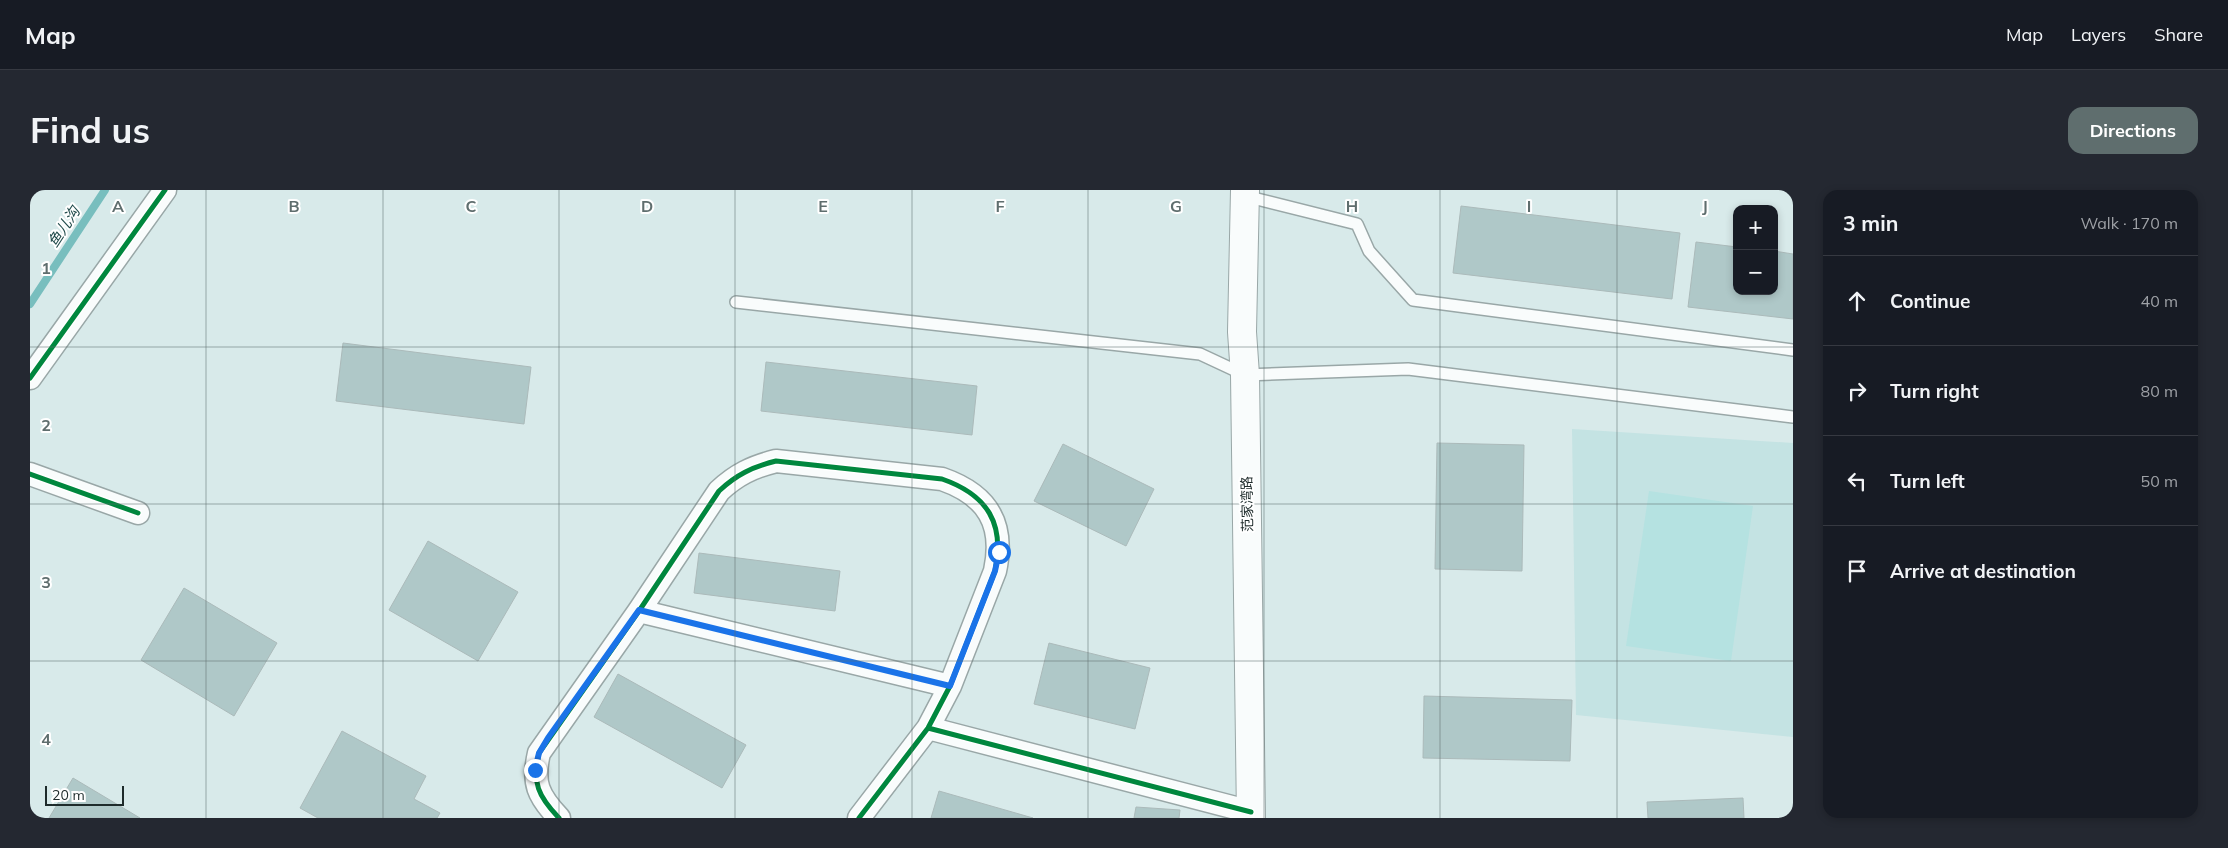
<!DOCTYPE html>
<meta charset="utf-8">
<style>
body{margin:0;font-family:Mulish,"Noto Sans SC",sans-serif;background:#242831;color:#f1f3f6}
.controls{position:absolute;right:15px;top:15px;display:grid;overflow:hidden;border-radius:10px;box-shadow:0 2px 8px #0003}
.controls button{width:45px;height:45px;display:grid;place-items:center;padding:0;border:0;border-bottom:1px solid #363941;background:#171b24;color:#f1f3f6;font:25px sans-serif}
.scale{position:absolute;left:15px;bottom:12px;width:79px;box-sizing:border-box;padding-left:5px;border:2px solid #1e2b2b;border-top:0;font-size:14px;line-height:18px;white-space:nowrap;color:#1e2b2b;-webkit-text-stroke:4px #fff;paint-order:stroke}
.stop{position:absolute;width:15px;height:15px;margin:-11px;border:4px solid #1a73e8;border-radius:50%;background:#fff}
.stop.end{background:#1a73e8;border-color:#fff;box-shadow:0 1px 5px #0008}
.list{margin:0;padding:0;list-style:none}
h2{display:flex;justify-content:space-between;align-items:center;height:65px;margin:0;padding:0 20px;font-size:21px}
h2 small{font-size:16px;font-weight:400;color:#9ea1a6}
.list li{display:grid;grid-template-columns:32px 1fr auto;gap:15px;align-items:center;box-sizing:border-box;height:90px;padding:0 20px;border-top:1px solid #363941}
.list b{display:block;font-size:19px;white-space:nowrap}
.list em{font-size:16px;font-style:normal;color:#9ea1a6}
.icon{flex:none;width:28px;height:28px;fill:none;stroke:currentColor;stroke-width:2;stroke-linecap:round;stroke-linejoin:round}
.map{position:relative;flex:none;width:1763px;height:628px;overflow:hidden;border-radius:15px}
header{display:flex;align-items:center;gap:30px;box-sizing:border-box;height:70px;padding:0 25px;background:#171b24;border-bottom:1px solid #363941}
header strong{font-size:24px}
nav{display:flex;gap:28px;margin-inline-start:auto;font-size:18px}
.intro{display:flex;align-items:center;justify-content:space-between;box-sizing:border-box;height:120px;padding:0 30px}
h1{margin:0;font-size:35px}
.button{padding:12px 22px;border-radius:15px;background:#5f6e6e;color:#fff;font-size:18px;font-weight:700}
main{display:flex;gap:30px;padding:0 30px}
aside{flex:1;background:#171b24;border-radius:15px;box-shadow:0 2px 8px #0003}
.map>svg:first-child{display:block}
</style>
<header>
<strong>Map</strong>
<nav><a>Map</a><a>Layers</a><a>Share</a></nav>
</header>
<div class="intro"><h1>Find us</h1><a class="button">Directions</a></div>
<main>
<div class="map">
<svg width="1763" height="628" viewBox="0 0 1763 628">
<rect width="100%" height="100%" fill="#d8eaea"/>
<!-- built -->
<path fill="#c4e3e3" d="M1542 239 1763 253V547L1546 525Z"/>
<!-- green -->
<path fill="#b5e2e1" d="M1619 301 1723 316 1701 471 1596 456Z"/>
<g fill="none" stroke-linecap="round" stroke-linejoin="round">
<!-- stream -->
<path stroke="#78bebe" stroke-width="8" d="M0 114 75 0"/>
</g>
<!-- building -->
<path fill="#afc8c8" stroke="#abbaba" d="M1431 16 1650 43 1642 109 1423 83Z
M1666 52 1707 57V101H1744V61L1763 64V129L1658 117Z
M313 153 501 177 494 234 306 211Z
M736 172 947 196 942 245 731 221Z
M1407 253 1494 255 1492 381 1405 379Z
M1033 254 1124 299 1096 356 1004 311Z
M398 351 488 402 448 471 359 420Z
M669 363 810 381 805 421 664 403Z
M154 398 247 453 204 526 111 470Z
M1019 453 1120 478 1105 539 1004 514Z
M588 484 716 555 692 598 564 527Z
M1394 506 1542 510 1540 571 1393 568Z
M312 541 396 586 384 609 410 623 407 628H288L270 618Z
M43 588 110 628H19Z
M909 601 1003 628H901Z
M1713 608 1714 628H1618L1617 612Z
M1106 617 1150 620 1149 628H1104Z"/>
<g fill="none" stroke-linecap="round" stroke-linejoin="round">
<!-- lane casing -->
<g stroke="#99a7a7" stroke-width="14">
<path id="lane" d="M1215 6 1327 34 1339 61 1383 110 1763 160
M706 112 1170 164 1215 185 1378 179 1763 227"/>
</g>
<!-- street casing -->
<g stroke="#99a7a7" stroke-width="25">
<path id="street" d="M0 188 135 0
M0 284 108 323
M609 421 920 496
M898 538 1221 622
M529 628C508 606 502 593 509 563L609 421 689 301C706 285 722 277 746 271L912 289C958 305 975 334 965 381L920 496 898 538 829 628"/>
</g>
<!-- secondary casing -->
<g stroke="#99a7a7" stroke-width="30">
<path id="secondary" d="M1215 0 1212 142 1215 185 1221 628"/>
</g>
<!-- lane -->
<use href="#lane" stroke="#f9fcfc" stroke-width="11"/>
<!-- street -->
<use href="#street" stroke="#f9fcfc" stroke-width="22"/>
<!-- secondary -->
<use href="#secondary" stroke="#f9fcfc" stroke-width="28"/>
<!-- cycleway casing -->
<g stroke="#fff" stroke-width="8">
<path id="cycleway" d="M0 188 135 0
M0 284 108 323
M898 538 1221 622
M529 628C508 606 502 593 509 563L609 421 689 301C706 285 722 277 746 271L912 289C958 305 975 334 965 381L920 496 898 538 829 628"/>
</g>
<!-- cycleway -->
<use href="#cycleway" stroke="#00873e" stroke-width="5"/>
</g>
<g fill="none" stroke-linecap="round" stroke-linejoin="round">
<!-- route -->
<path stroke="#1a73e8" stroke-width="6" d="M505 580 509 563 518 548 609 420 920 496 965 381 969 362"/>
</g>
<!-- grid -->
<path fill="none" stroke="#5f6e6e" stroke-width="1" stroke-opacity="0.55" d="M176 0V628M353 0V628M529 0V628M705 0V628M882 0V628M1058 0V628M1234 0V628M1410 0V628M1587 0V628M0 157H1763M0 314H1763M0 471H1763"/>
<g text-anchor="middle" stroke-width="4" stroke-linejoin="round" paint-order="stroke">
<!-- street labels -->
<g font-size="14" fill="#1e2b2b" stroke="#fff">
<text transform="translate(1217 314) rotate(-91)" y="5">范家湾路</text>
</g>
<!-- water labels -->
<g font-size="15" font-style="italic" fill="#214b4b" stroke="#fff">
<text transform="translate(34 37) rotate(-57)" y="5">鱼儿沟</text>
</g>
</g>
<g font-size="16" text-anchor="middle" font-weight="bold" fill="#5f6e6e" stroke="#fff" stroke-width="4" stroke-linejoin="round" paint-order="stroke">
<text x="88" y="22">A</text>
<text x="264" y="22">B</text>
<text x="441" y="22">C</text>
<text x="617" y="22">D</text>
<text x="793" y="22">E</text>
<text x="970" y="22">F</text>
<text x="1146" y="22">G</text>
<text x="1322" y="22">H</text>
<text x="1499" y="22">I</text>
<text x="1675" y="22">J</text>
<text x="16" y="84">1</text>
<text x="16" y="241">2</text>
<text x="16" y="398">3</text>
<text x="16" y="555">4</text>
</g>
</svg>
<div class="controls">
<button>+</button>
<button>−</button>
</div>
<div class="scale">20 m</div>
<div class="stop" style="left:969px;top:362px"></div>
<div class="stop end" style="left:505px;top:580px"></div>
</div>
<aside>
<h2>3 min<small>Walk · 170 m</small></h2>
<ul class="list">
<li><svg class="icon" aria-label="ahead" viewBox="0 0 24 24"><path d="M12 20V5M6 11l6-6 6 6"/></svg><div><b>Continue</b></div><em>40 m</em></li>
<li><svg class="icon" aria-label="right" viewBox="0 0 24 24"><path d="M7 20v-9h11M14 6l5 5-5 5"/></svg><div><b>Turn right</b></div><em>80 m</em></li>
<li><svg class="icon" aria-label="left" viewBox="0 0 24 24"><path d="M17 20v-9H6M10 6l-5 5 5 5"/></svg><div><b>Turn left</b></div><em>50 m</em></li>
<li><svg class="icon" aria-label="arrive" viewBox="0 0 24 24"><path d="M6 21V4h12l-3 4 3 4H6"/></svg><div><b>Arrive at destination</b></div></li>
</ul>
</aside>
</main>
